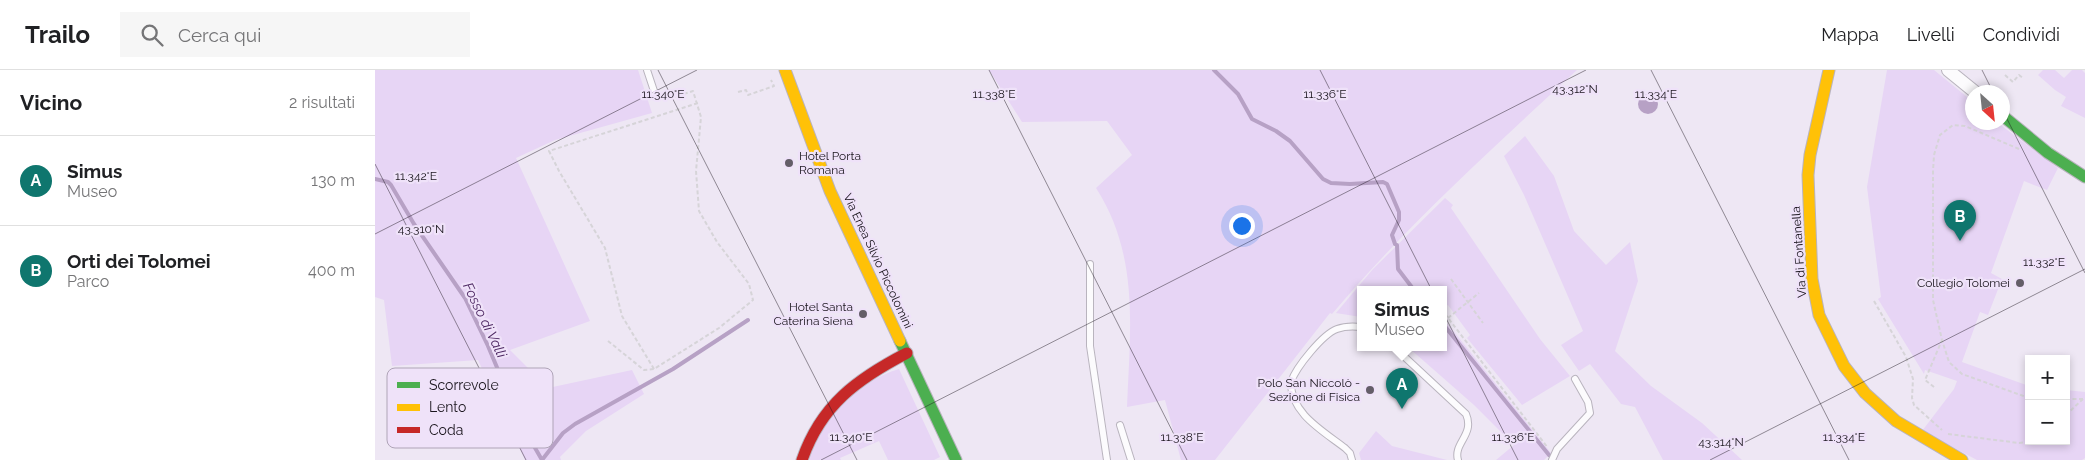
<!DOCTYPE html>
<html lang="it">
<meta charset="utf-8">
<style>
body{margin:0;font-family:Raleway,sans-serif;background:#f6f6f6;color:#202124}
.controls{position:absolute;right:15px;bottom:15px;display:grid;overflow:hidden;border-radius:0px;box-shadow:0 2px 8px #0003}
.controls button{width:45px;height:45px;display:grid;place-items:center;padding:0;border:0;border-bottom:1px solid #e0e0e0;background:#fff;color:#202124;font:25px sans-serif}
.compass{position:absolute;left:1590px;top:15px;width:45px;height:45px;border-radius:50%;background:#fff;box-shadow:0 2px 8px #0003;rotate:153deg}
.you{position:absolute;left:866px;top:155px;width:18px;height:18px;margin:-12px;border:4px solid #fff;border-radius:50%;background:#1a73e8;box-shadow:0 0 0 8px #1a73e833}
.badge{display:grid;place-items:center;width:32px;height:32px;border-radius:50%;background:#0f766e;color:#fff;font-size:16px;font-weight:700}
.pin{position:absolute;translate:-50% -41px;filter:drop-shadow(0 1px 2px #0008)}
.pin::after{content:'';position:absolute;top:26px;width:18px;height:15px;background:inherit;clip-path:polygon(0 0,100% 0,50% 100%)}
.popup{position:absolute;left:982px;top:216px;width:90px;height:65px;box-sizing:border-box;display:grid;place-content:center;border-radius:0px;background:#fff;filter:drop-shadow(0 1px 4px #0005);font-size:16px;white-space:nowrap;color:#757577}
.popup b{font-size:19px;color:#202124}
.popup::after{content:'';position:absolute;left:50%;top:100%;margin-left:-10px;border:10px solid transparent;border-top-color:#fff}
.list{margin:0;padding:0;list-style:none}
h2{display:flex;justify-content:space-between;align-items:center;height:65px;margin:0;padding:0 20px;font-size:21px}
h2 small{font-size:16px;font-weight:400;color:#757577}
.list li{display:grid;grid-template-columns:32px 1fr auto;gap:15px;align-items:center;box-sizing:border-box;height:90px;padding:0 20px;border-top:1px solid #e0e0e0}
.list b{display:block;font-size:19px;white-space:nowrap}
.list p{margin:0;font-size:16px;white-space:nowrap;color:#757577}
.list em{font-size:16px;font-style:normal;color:#757577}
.icon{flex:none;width:28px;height:28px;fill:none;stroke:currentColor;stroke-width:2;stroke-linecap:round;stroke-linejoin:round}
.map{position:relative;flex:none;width:1710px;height:390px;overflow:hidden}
header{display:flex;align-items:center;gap:30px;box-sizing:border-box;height:70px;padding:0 25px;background:#fff;border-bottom:1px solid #e0e0e0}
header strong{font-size:24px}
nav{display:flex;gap:28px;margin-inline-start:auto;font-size:18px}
.search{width:350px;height:45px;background:#f6f6f6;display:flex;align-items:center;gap:12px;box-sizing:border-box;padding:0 18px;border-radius:0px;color:#757577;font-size:19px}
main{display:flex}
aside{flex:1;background:#fff}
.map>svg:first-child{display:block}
</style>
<header>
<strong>Trailo</strong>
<div class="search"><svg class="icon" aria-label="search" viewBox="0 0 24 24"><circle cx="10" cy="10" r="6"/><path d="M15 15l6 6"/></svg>Cerca qui</div>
<nav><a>Mappa</a><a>Livelli</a><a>Condividi</a></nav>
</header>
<main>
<aside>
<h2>Vicino<small>2 risultati</small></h2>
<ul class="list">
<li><span class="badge">A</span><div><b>Simus</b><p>Museo</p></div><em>130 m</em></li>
<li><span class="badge">B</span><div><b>Orti dei Tolomei</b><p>Parco</p></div><em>400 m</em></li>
</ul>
</aside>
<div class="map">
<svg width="1710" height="390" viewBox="0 0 1710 390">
<rect width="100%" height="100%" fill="#eee7f4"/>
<!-- green -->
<path fill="#e7d5f5" d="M0 0H263L277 43 180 70 141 88 215 251 135 280 173 318 257 300 269 324 211 361 185 387 186 390H150L103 290 17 296 9 230 0 227Z
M614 0H1202C1117 79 1032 155 957 244L955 243 840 390H806L790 330 752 337C755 261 765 186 721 118L757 85 732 51 647 52Z
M1512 0H1559L1597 31 1598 52 1623 53 1683 98 1672 120 1649 111 1616 203 1627 209 1613 245 1605 242 1587 292 1654 316V371H1691V320L1710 322V388L1707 390H1602L1547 361 1579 319 1582 311 1550 300 1549 304 1503 229 1506 227 1492 117Z
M1668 0H1680L1689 8 1697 0H1707L1710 3V48L1686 36 1691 27 1680 20 1663 5Z
M1150 66 1179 106 1199 161 1231 195 1255 172 1263 211 1240 281 1276 316 1327 353 1367 390H1288L1260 337 1246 334 1215 294 1204 301 1186 275 1208 261 1149 125 1129 86Z
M1070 128 1078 135 1076 138 1165 269 1195 306 1147 335 1092 268 1095 265 1073 235 1068 238V220H986V247L961 243 998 199Z
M1068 248 1176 383 1169 390H1121L1139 375 1099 335 1034 278H1068Z
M524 299 565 387 559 390H513L504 371 465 388 466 390H434C445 349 483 311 524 299Z
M1001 361 1017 376 1072 390H986L984 383Z"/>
<!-- water -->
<path fill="#b7a1c5" d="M1263 34a10 10 0 1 1 20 0a10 10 0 1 1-20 0Z"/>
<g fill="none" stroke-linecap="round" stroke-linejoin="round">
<!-- stream -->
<path stroke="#b7a1c5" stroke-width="4" d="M839 0 863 24 877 49 901 61 915 71 948 109 956 113 975 114 1008 112 1012 114 1024 142V150L1017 165 1020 174
M0 109 13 112 16 115 39 154 90 228 113 276 144 350 167 390
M1022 175 1023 199 1039 220
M1068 254 1174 385
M167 390 188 363 200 354 298 299 373 250"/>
<!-- lane casing -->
<g stroke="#b9b4be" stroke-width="8">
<path id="lane" d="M272 0 281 27
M715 194V276L732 390
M1020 278 1091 344C1100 365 1078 373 1083 390
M745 355 756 390
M977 390 975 383 970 378C948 361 915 343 916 312 921 297 948 264 962 259 970 256 978 256 986 257
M1177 390 1182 379 1215 343 1213 332 1200 309"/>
</g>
<!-- street casing -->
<g stroke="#b9b4be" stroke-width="14">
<path id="street" d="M1573 0 1600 22"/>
</g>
<!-- fast casing -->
<g stroke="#b9b4be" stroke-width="13">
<path id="fast" d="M1628 46 1673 83 1710 107
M525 271 581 390"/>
</g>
<!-- slow casing -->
<g stroke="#b9b4be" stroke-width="13">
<path id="slow" d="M410 0 455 121 525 271
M1454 0 1435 85 1433 105 1437 209 1444 245 1469 296 1490 323 1521 351 1587 390"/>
</g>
<!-- jam casing -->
<g stroke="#b9b4be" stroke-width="13">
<path id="jam" d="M427 390C446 335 482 309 532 283"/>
</g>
<!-- path -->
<path stroke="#d6d4d8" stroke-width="2" stroke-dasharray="4 2.5" stroke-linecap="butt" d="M1630 5 1638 12 1644 5 1648 8
M363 22 371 20 373 25 399 16 396 10
M1644 79 1590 56 1578 55 1565 65 1559 85 1558 101V230L1567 270 1574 292 1587 304 1654 328
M1076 209 1108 253
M1499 231 1531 287 1538 309 1537 328 1539 335 1567 360
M1070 244 1173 378
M1073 248 1104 223
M233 271 269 300 279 299 344 258 378 230 374 214 342 172 324 141 321 101 326 47 318 21 289 30
M279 299 247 246 230 178 184 101 174 81 323 33
M1559 317 1550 310 1567 270
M1691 329H1710
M1691 345 1708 329
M1573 364 1644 373 1658 371"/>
<!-- lane -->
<use href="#lane" stroke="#fcfbfd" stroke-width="6"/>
<!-- street -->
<use href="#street" stroke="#fcfbfd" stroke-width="12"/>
<!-- fast -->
<use href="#fast" stroke="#4caf50" stroke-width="11"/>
<!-- slow -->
<use href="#slow" stroke="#ffc107" stroke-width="11"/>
<!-- jam -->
<use href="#jam" stroke="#c62828" stroke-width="11"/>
</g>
<!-- ticks -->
<path fill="none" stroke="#1a151d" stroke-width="1" stroke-opacity="0.45" d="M283 0 482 390M614 0 812 390M945 0 1143 390M1276 0 1474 390M1607 0 1618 22M1628 41 1710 203M0 94 151 390M0 164 322 0M446 390 1211 0M1335 390 1710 199"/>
<!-- markers -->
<g fill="#645e68" stroke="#efe2f9" stroke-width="2">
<circle cx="414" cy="93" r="5"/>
<circle cx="1645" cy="213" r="5"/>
<circle cx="488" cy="244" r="5"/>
<circle cx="995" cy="320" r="5"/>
</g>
<g text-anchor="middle" stroke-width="4.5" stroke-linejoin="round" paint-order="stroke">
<!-- poi labels -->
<g font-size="12" fill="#1a151d" stroke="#efe2f9" text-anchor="end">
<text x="424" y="90" text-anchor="start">Hotel Porta<tspan x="424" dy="14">Romana</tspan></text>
<text x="1635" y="217">Collegio Tolomei</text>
<text x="478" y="241">Hotel Santa<tspan x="478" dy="14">Caterina Siena</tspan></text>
<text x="985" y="317">Polo San Niccolò -<tspan x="985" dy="14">Sezione di Fisica</tspan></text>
</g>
<!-- street labels -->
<g font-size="12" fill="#1a151d" stroke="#efe2f9">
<text transform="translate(1424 182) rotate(-94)" y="4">Via di Fontanella</text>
<text transform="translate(503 191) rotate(65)" y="4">Via Enea Silvio Piccolomini</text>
</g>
<!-- water labels -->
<g font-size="14" font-style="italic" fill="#4d2862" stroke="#efe2f9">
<text transform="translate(110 250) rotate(64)" y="5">Fosso di Valli</text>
</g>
</g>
<!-- legend -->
<rect x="12" y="298" width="166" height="80" rx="8" fill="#efe2f9" stroke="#afa4b7" stroke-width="1"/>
<rect x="22" y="312" width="23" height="6" fill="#4caf50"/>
<rect x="22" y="334" width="23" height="7" fill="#ffc107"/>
<rect x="22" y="357" width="23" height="6" fill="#c62828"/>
<g font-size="14" fill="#1a151d">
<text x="54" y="320">Scorrevole</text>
<text x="54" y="342">Lento</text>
<text x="54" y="365">Coda</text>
</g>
<g font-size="12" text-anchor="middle" fill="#1a151d" stroke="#efe2f9" stroke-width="4.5" stroke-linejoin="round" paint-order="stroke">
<text x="1200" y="23">43.312°N</text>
<text x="288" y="28">11.340°E</text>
<text x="619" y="28">11.338°E</text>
<text x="950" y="28">11.336°E</text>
<text x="1281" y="28">11.334°E</text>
<text x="41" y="110">11.342°E</text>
<text x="46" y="163">43.310°N</text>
<text x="1669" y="196">11.332°E</text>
<text x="476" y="371">11.340°E</text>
<text x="807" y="371">11.338°E</text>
<text x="1138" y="371">11.336°E</text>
<text x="1469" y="371">11.334°E</text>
<text x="1346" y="376">43.314°N</text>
</g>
</svg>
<div class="controls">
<button>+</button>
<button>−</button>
</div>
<svg class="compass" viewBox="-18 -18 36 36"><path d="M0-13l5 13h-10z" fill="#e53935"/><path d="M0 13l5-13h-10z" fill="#757577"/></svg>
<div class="you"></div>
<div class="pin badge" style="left:1027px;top:339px">A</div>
<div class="popup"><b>Simus</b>Museo</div>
<div class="pin badge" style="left:1585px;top:171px">B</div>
</div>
</main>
